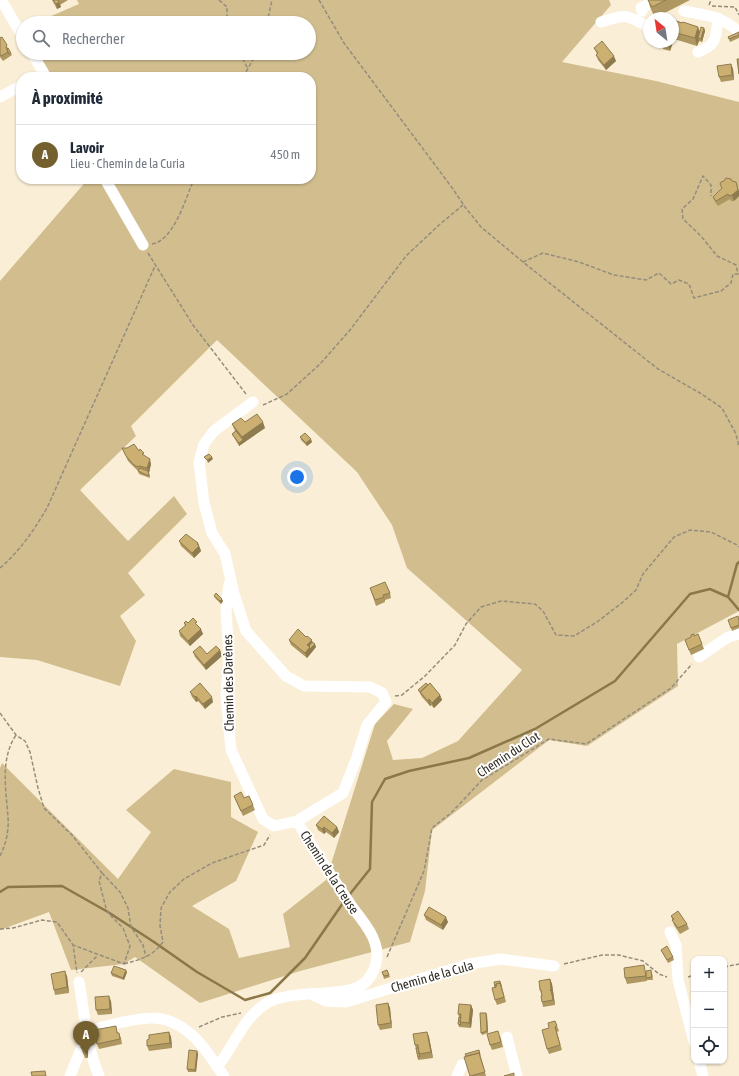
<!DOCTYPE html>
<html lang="fr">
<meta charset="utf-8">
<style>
body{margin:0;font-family:"Asap Condensed",sans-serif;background:#f6f6f7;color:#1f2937}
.controls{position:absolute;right:12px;bottom:12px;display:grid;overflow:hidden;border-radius:8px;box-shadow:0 1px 3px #0004}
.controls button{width:36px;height:36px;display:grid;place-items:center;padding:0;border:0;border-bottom:1px solid #e0e1e3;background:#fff;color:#1f2937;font:20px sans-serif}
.compass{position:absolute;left:643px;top:12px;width:36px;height:36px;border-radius:50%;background:#fff;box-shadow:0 1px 3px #0004;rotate:330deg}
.you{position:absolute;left:297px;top:477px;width:14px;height:14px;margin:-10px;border:3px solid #fff;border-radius:50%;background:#1a73e8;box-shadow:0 0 0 6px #1a73e833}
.badge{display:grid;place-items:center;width:26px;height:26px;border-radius:50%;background:#74602f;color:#fff;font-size:13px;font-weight:700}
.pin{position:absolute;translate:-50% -33px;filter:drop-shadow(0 1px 2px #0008)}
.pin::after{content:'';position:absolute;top:21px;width:14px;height:12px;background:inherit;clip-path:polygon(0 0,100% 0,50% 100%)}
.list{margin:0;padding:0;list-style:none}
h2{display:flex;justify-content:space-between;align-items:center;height:52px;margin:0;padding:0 16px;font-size:17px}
h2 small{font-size:13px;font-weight:400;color:#747a83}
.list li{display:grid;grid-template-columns:26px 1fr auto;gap:12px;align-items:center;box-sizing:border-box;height:60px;padding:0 16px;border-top:1px solid #e0e1e3}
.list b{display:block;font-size:15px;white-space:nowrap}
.list p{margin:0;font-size:13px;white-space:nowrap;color:#747a83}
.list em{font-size:13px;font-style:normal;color:#747a83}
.icon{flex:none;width:22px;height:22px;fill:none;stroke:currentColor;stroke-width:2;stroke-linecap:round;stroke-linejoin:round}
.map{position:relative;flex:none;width:739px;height:1076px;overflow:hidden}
.search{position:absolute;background:#fff;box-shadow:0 1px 3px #0004;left:16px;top:16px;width:300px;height:44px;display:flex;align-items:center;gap:10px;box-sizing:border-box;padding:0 14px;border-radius:22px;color:#747a83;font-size:15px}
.panel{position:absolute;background:#fff;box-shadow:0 1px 3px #0004;left:16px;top:72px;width:300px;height:112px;border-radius:16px}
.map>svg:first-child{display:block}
</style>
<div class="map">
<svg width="739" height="1076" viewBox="0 0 739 1076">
<rect width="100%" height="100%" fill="#faefd6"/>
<!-- green -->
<path fill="#d1bd8e" d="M77 0H609L611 5 562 62 656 81 739 102V611L677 644 678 686 587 746 549 740 432 830 425 891 410 942 300 971 200 1003 135 957 124 964 71 970 49 912 0 930V768L2 763 118 879 151 832 126 810 174 769 231 782V817L258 832 236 881 192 906 229 929 239 958 290 947 283 914 326 880 375 724 394 704 413 709 387 741 393 760 422 758 458 741 522 670 407 568 392 525 357 472 217 340 131 426 136 436 80 490 128 541 174 496 187 514 128 573 145 595 120 616 136 641 120 686 37 660 0 657V281L88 179H311V77H49L36 53H309V23H35L79 4Z"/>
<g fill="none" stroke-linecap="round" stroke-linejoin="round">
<!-- stream -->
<path stroke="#8b7748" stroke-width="2.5" d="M728 597 739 610
M0 892 8 887 62 886 108 912 154 942 197 972 245 1000 270 993 305 958 343 903
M350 894 370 869 372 802 385 779 409 771 469 758 535 729 615 681 690 594 710 589 728 597 737 564 739 562"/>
<!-- path -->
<path stroke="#958d7c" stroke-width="1.5" stroke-dasharray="4 2" stroke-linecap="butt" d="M219 0 227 7V23
M319 0 344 43 453 189 465 207 481 227 523 262 658 369 700 393 722 408 736 434 739 447
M709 5 711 0
M712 6 735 7 739 15
M267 23 272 0
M240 53 248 69
M243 77 257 53
M152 244C174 241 186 197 194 179
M148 253 193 325 246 394
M523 262 543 253 579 262 614 275 646 280 659 273 671 284 679 280 689 284 694 298 721 291 731 283 733 274H738L736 265 717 256 701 236 683 219 682 209 693 199 703 176 711 185V196
M263 405 287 394 320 364 350 330 406 256 439 225 463 205
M0 568C20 551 34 530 47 508L155 266
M395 696 402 695 425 676 455 645 466 624 481 607 501 601 535 604 543 611 556 635 574 636 597 622 623 602 636 590 643 574 674 537 690 530 711 532 737 545 739 547
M0 713 16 735 25 741 30 752 38 788 44 808 72 835 102 873 99 881 106 908 110 915 123 928 130 946 124 964 73 945
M0 856C6 844 9 831 8 817 6 789 0 759 16 735
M102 873 120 892 128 908 131 927 143 945 146 957
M0 929 13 928 42 920 57 922 73 945 77 973
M387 957 424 871 432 828 451 813 482 780 549 739 586 744 671 688 692 664
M124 964C141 959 152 957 163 942L160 926 161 908 170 892 184 879 212 863 264 845 270 835
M564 964 602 955H619L643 961 659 974 667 977
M724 967 739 964
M81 972 98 955
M688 977 694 975
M199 1027 222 1017 241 1013"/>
<!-- minor -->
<path stroke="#fff" stroke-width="11" d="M1 0 23 37
M642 11 641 8 657 0
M684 11C705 15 722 16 739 32
M601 22C625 15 623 13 645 25
M698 52C717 45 716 37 718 18
M32 53 46 77
M0 97 21 86
M105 179 143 245
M229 584 226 609 229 657 226 694 231 750 263 819 274 826 297 821
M699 657 728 637 739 634
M670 932 676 945 678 980 694 1042
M79 982C84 1011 87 1048 99 1076
M313 995 326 1001 346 1002 469 964 501 959 554 966
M507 1037 517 1076
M699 1061 703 1076
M217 1067C234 1047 243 1017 267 1003 286 991 328 996 353 989 372 984 381 961 375 943 371 929 359 917 351 905 332 877 314 850 297 821L343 793 357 757 367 725 386 702 382 693 370 687 304 686 286 676 246 631 234 594 225 554 212 533 204 503 199 462 204 444 214 431 253 402
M70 1076 88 1032C99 1027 111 1025 123 1022 147 1017 166 1014 187 1031 202 1042 213 1061 224 1076
M457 1076 462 1065"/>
</g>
<!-- wall -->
<path fill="#af9761" d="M52 0H68L60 5 61 7 57 9Z
M648 0H690L655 18 650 7Z
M673 20 698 27 700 32 704 28 705 31 702 42 699 41 697 46 674 39 673 42Z
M739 33V38L730 42 728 37Z
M0 38 8 48 12 55 3 61 0 57Z
M660 42H673L670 51 663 49Z
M594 48 616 61 606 70 598 60 596 55 597 54Z
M731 64 733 69 734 80 721 82 719 77Z
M59 179H66V180L61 182Z
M732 181 736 182 739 192V196L734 201H731L730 199 718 206 715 202 713 197Z
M245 422 265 428 239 446 233 436 232 434 235 431 232 424Z
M300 437 312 442 307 446 301 440Z
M122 448 139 451 145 456 151 464 149 473 150 478 139 474 138 471 128 461Z
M179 541 198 543 201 551 194 558 181 546Z
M370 588 390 593 391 598 385 600V602L376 606Z
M214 596 223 601 221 604 215 598Z
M739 621V628L732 631 731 628Z
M184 623H188L199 627 203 634 190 646 180 636 179 631 185 626Z
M698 634 704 649 691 655 685 640Z
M306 637 312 642 316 647 307 658 291 645 289 640Z
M220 650 222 656 206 670 195 657 193 652 207 654Z
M418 690 440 695 442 700 434 708 431 705 430 706 422 697Z
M190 692 213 702 205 709 198 701 196 702 192 697Z
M234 796 244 798 253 805 255 810 243 816 236 801Z
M316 825 337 827 339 832 334 838 326 832 324 834 318 830Z
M424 915 448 922 443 930 426 920Z
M671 916 687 924 689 929 680 934 674 925Z
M661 950 673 957 674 960 668 963Z
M387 970 390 977 384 979 382 972Z
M127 972 124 980 112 976 111 973Z
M652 973 653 980H647V981L627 984 625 978Z
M67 976 69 993 55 995 54 990Z
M550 979 552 984 555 1005 543 1007 542 1002V996L540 990Z
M501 983 506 1002 497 1005 495 1000V987Z
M111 1001 112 1014 98 1015 96 1010Z
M388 1003 390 1008 392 1028 380 1030 378 1025Z
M471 1005 473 1010 471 1028 459 1027 458 1024 459 1017 458 1014Z
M487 1015 488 1033 482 1035 481 1033Z
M555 1021 559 1031 557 1032 562 1050 549 1054 547 1049 549 1028Z
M117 1031 118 1033H119L121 1038 122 1044 99 1049 97 1044Z
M169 1032 171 1037 172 1048 149 1051 147 1046 149 1039Z
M427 1032 429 1037 433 1058 418 1060 415 1045Z
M500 1036 503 1047 492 1050 490 1045Z
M81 1041 88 1051V1058H85L81 1048Z
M479 1050 486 1076H470Z
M197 1051 198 1054 196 1072H188L187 1069Z"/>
<!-- shaded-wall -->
<path fill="#8e7b4f" d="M59 2 61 7 57 9 56 4Z
M698 27 700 34 698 38 699 41 697 46 695 38Z
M704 28 705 31 702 42 701 39Z
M668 42H673L670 51 668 43Z
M614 56 616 61 606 70 604 65Z
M731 64 733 69 734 80 732 75Z
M736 182 739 192V196L734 201 732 195Z
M263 422 265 428 239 446V443L243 440 242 437Z
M311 439 312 442 307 446 306 443Z
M212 457 213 459 208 463 207 460Z
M150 459 151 464 149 473 150 478 147 468Z
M198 543 201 551 194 558 192 553Z
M222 599 223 601 221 604 220 601Z
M201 629 203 634 190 646 188 641Z
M312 640 313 645 315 644 316 647 307 658 305 653 307 645Z
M220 650 222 656 206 670 204 665Z
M440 695 442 700 434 708 432 703Z
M196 696 198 701 196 702 195 697Z
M212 697 213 702 205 709 203 704Z
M429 699 431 705 430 706 428 701Z
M324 827 326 832 324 834 322 829Z
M337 827 339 832 334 838 332 833Z
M446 917 448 922 443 930 441 925Z
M126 970 127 972 124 980 123 978Z
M65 971 67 976 69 993 67 987Z
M550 979 552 984 555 1005 550 991Z
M109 996 111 1001 112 1014 110 1009Z
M388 1003 390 1008 392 1028 391 1023Z
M471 1005 473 1010 471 1028 469 1023Z
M486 1013 487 1015 488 1033 487 1031Z
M169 1032 171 1037 172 1048 170 1043Z
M427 1032 429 1037 433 1058 431 1052Z
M85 1041 88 1051V1058L84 1048Z
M197 1051 198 1054 196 1072 195 1070Z"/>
<!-- building -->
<path fill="#cbb071" stroke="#8e7b4f" d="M53 0H58L59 2 56 4Z
M648 0H666L652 7Z
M673 20 682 23 683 22 698 27 695 38 673 32Z
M701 27 704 28 701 39 698 38Z
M739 32V35L729 39 728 37Z
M2 37 7 45 6 47 8 52 1 56 0 54V38Z
M602 41 614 56 604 65 596 55 598 53 594 48Z
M8 48 11 53 9 54 7 49Z
M737 59H739V74Z
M731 64 732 75 719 77 717 66Z
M726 178 731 179 732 181 736 182 738 190 732 195 729 196 728 194 716 201 713 197 722 188 720 184 721 182 724 181Z
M257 414 263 422 242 437 232 424 241 418 245 422Z
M236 431 243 440 239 443 232 434Z
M305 433 311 439 306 443 300 437Z
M134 444 139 451 140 449 144 453 142 454 150 459 147 468 139 466 138 467 134 465 126 456 122 448H127Z
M209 454 212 457 207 460 204 457Z
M140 468 148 471 149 476 138 471Z
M186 534 198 543 197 544 199 546 192 553 179 541Z
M385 582 390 593 383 595 384 597 375 600 370 588Z
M216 593 222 599 220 601 214 596Z
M738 616 739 621V625L731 628 728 620Z
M193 618 197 622 195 623 201 629 188 641 179 631 186 625 184 623 186 621 188 623Z
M298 629 306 637 307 636 312 640 307 645 310 647 305 653 289 640Z
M694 634V636L698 634 702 644 689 650 685 640 691 637V635Z
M312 642 315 644 310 649 309 646Z
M200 646 207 654 216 646 220 650 204 665 193 652Z
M200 683 212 697 203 704 196 696 195 697 190 692Z
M426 683 428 685 420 692 418 690Z
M430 683 440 695 432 703 429 699 428 701 420 692Z
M241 792 244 798 249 796 253 805 241 811 234 796Z
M324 816 337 827 332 833 324 827 322 829 316 825Z
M429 907 446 917 441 925 424 915Z
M678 911 687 924 678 928 672 920 674 919 671 916Z
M667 946 673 957 667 960 661 950Z
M644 965 646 976 625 978 624 968Z
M114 966 126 970 123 978 111 973Z
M387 970 389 975 384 976 382 972Z
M651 970 652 977 646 978V971Z
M65 971 67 987 54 990 51 974Z
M550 979 551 989 550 991 551 990 553 1000 542 1002 541 996H542L541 990H540L539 981Z
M500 981 501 986 500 983 496 984V987H495L494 982Z
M500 983 504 997 495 1000 492 988 496 987V984Z
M109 996 110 1009 96 1010 95 997Z
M388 1003 391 1023 378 1025 376 1005Z
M459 1004 471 1005 469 1023 460 1022 461 1014H458Z
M480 1013H486L487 1031 481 1033Z
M459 1017H461L460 1022 461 1025 458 1024Z
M555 1021 557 1026 555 1027 560 1045 547 1049 542 1030 549 1028 548 1023Z
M116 1026 117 1033H119L120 1039 97 1044 94 1030Z
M498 1031 501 1042 490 1045 487 1034Z
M169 1032 170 1043 147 1046V1040L149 1039V1035Z
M427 1032 431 1052 419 1054 418 1045H415L413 1034Z
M81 1041H85L84 1048H81Z
M416 1048H418L420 1057H418Z
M189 1050 197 1051 195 1070 187 1069Z
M479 1050 480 1055 479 1053 466 1056 465 1054Z
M479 1053 485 1072 470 1076 464 1057Z
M45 1071 46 1076H32L31 1072Z
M514 1073V1076H504Z"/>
<g text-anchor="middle" stroke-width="4" stroke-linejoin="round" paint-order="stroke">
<!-- street labels -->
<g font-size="13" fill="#2f2b22" stroke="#fff">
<text transform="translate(228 683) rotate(-91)" y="5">Chemin des Darènes</text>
<text transform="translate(508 754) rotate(-33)" y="5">Chemin du Clot</text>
<text transform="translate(330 872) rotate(57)" y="5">Chemin de la Creuse</text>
<text transform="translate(432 976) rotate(-16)" y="5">Chemin de la Cula</text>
</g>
</g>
</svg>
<div class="controls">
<button>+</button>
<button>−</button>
<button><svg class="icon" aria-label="locate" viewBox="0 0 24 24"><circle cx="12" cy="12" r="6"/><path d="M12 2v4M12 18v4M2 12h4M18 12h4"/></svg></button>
</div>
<svg class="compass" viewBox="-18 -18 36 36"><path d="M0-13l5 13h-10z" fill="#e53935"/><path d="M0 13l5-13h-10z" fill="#747a83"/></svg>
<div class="you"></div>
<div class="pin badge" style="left:86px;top:1054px">A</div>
<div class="search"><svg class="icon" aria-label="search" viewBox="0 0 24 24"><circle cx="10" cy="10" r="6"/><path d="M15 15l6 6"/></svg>Rechercher</div>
<section class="panel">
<h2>À proximité<small></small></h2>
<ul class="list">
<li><span class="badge">A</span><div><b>Lavoir</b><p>Lieu · Chemin de la Curia</p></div><em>450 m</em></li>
</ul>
</section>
</div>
